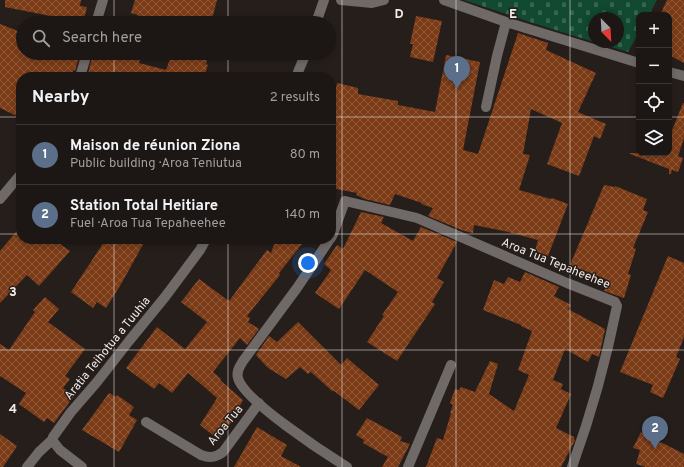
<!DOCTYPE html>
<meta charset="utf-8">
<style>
body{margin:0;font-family:Overpass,sans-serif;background:#251f1d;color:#f1f3f6}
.controls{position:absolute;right:12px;top:12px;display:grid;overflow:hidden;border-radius:8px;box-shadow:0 2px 6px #0003}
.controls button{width:36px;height:36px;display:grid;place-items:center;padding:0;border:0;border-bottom:1px solid #3a3534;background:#1c1614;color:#f1f3f6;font:20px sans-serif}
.compass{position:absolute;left:588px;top:12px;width:36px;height:36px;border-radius:50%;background:#1c1614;box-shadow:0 2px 6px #0003;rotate:156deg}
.you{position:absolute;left:308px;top:263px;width:14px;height:14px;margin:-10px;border:3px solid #fff;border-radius:50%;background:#1a73e8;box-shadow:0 0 0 6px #1a73e833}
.badge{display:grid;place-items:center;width:26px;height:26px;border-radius:50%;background:#b45309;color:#fff;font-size:13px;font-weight:700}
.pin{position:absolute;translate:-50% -33px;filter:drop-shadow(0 1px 2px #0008)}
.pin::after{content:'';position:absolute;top:21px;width:14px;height:12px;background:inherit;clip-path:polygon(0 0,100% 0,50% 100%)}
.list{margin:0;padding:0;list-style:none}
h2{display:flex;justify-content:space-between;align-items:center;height:52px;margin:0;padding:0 16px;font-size:17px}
h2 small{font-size:13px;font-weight:400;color:#a09fa0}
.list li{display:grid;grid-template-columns:26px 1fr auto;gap:12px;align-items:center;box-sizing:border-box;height:60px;padding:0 16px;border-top:1px solid #3a3534}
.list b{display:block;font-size:15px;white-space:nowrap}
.list p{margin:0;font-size:13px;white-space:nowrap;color:#a09fa0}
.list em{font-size:13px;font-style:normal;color:#a09fa0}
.icon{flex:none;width:22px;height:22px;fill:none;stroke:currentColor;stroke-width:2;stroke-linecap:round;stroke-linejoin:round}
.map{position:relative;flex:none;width:684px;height:467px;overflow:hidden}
.search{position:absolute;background:#1c1614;box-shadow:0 2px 6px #0003;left:16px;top:16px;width:320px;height:44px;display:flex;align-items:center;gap:10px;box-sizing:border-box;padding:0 14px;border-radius:22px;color:#a09fa0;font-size:15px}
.panel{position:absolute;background:#1c1614;box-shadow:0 2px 6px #0003;left:16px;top:72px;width:320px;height:172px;border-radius:16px}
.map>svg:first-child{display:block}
</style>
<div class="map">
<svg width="684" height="467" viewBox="0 0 684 467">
<defs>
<pattern id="cemetery-stones" width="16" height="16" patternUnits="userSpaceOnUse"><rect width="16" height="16" fill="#124a31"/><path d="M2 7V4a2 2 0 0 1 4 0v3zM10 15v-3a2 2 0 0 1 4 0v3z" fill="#35644f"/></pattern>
<pattern id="building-cross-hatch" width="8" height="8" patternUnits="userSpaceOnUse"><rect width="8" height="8" fill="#7b3b17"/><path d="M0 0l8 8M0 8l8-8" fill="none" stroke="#8e5839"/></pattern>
</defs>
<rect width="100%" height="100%" fill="#261e1a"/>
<!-- cemetery -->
<path fill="url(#cemetery-stones)" d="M464 0H657L649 15H639V32L628 52 595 42H618V18H594V42L533 23Z"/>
<!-- building -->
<path fill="url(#building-cross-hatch)" d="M5 0H81L80 6 87 7 83 23H59L61 18 5 7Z
M135 0H217L211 23H136L138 15 131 13Z
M667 0H684V63L669 55V15H660Z
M416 16 442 21 433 62 410 57 413 44H410Z
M0 24 23 33V53H80L75 71 73 70 72 77H21V118L0 108Z
M518 33 548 43 546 50 596 73 578 112 606 124 600 139 594 136 579 176 547 164 562 123 531 109 523 154 530 155 519 190 551 199 552 198 568 204 548 256 535 251 538 240 504 231 474 225 473 233 464 231 428 216 433 208 421 204 422 203 395 194 390 205 365 199 356 195 357 193 331 188V112L337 83 358 88V94L398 101V105L435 112 446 55 480 62 463 150 478 154Z
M93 53H142L139 63 166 70 172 54 182 57 183 53H209L206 64 208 65 204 77H99L88 74Z
M683 103H684V138L678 156 683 158 678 172 672 170 671 174H669V169L630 154V153H669V138Z
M604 185 615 187V186L647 199 643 210 648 212 633 248 636 249 628 274 631 275 624 298 604 291 608 280 570 265Z
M361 212 384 217 381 223 413 241 421 227 457 242 437 278 444 282 432 302 435 304 397 361 367 342 384 316 382 315 398 292 365 270 339 309 315 293 331 270 324 264 337 245 343 249Z
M21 226V239H53L70 251 39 286 27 275 0 303V251Z
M106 239H146L120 286 106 308 97 302 93 308 71 292Z
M276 239H306L279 273 280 275 247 316 250 318 248 322 259 329 247 345 240 338 213 372 221 379 220 380 243 400 232 421 219 440 200 425 217 398 188 373 172 393 159 383 154 389 126 368 157 327 185 349 207 322 181 302 199 279 229 301 267 250 271 253Z
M668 256 684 263V337L676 357 680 359 663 398 650 392 653 385 620 372Z
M525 272 559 287 554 296 571 305 568 309 605 329 599 357 592 354 588 362 565 349 553 380 563 384 561 389 571 394 556 428 574 437V439L575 440 571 448 561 467H426L437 438 443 440 451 413H450L453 405 450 403 455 389 459 390 461 387 475 392 490 361 498 364 489 394 514 411 529 375 518 370 532 331 521 326V325L483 310 494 280 504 284 508 277 520 282Z
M45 297 59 309 48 322 85 349 65 376 70 379 63 388 74 396 54 423 47 418 44 422 19 404 26 393 0 376V344L9 350 35 312 33 310Z
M298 322 341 365 347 358 379 385 359 410 334 391H332L311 372 308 374 300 367 286 379 268 368 256 355 269 336 277 342Z
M109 393 116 397 117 395 134 407 129 415 137 420 119 452 82 430Z
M367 418 402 437 400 441 410 444 398 467H382L388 457 363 443 364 440 356 435Z
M257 427 287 445 281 456 301 467H234Z
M641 432 684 454V467H646L636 464 640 450 633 448Z
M0 434 17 446 3 467H0Z"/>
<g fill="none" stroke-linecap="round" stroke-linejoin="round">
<!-- street -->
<path stroke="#6f6968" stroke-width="10" d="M341 0 372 3 384 0
M444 0 506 22 639 63
M96 23 103 0
M316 23 324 0
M298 72 306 53
M669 72 684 76
M80 77 87 53
M486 107 497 56 506 22
M0 199 21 174
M331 238 333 234 345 201 417 218 567 283 615 302 617 306C606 361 591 415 572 467
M330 239 297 288 243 361C240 366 236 371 238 378 243 400 326 454 347 467
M146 422 201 455C209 458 215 458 223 452L259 403
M27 467 39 452 52 440
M82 467 60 450 52 440 53 437 71 412 97 382 129 341 165 297 200 250 206 239
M408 467 451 365"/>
</g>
<!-- grid -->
<path fill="none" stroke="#f2ece9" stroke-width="1" stroke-opacity="0.55" d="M114 0V23M228 0V23M342 0V467M456 0V467M570 0V467M114 53V77M228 53V77M0 117H21M331 117H639M669 117H684M0 234H21M331 234H684M114 239V467M228 239V467M0 350H684"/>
<g text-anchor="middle" stroke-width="3" stroke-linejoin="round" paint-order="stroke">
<!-- street labels -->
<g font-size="12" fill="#f2ece9" stroke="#261e1a">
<text transform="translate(556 263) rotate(22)" y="4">Aroa Tua Tepaheehee</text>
<text transform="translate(107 348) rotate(-51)" y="4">Aratia Teihotua a Tuuhia</text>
<text transform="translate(225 425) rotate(-51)" y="4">Aroa Tua</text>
</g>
</g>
<g font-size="13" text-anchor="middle" font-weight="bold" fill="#f2ece9" stroke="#261e1a" stroke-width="3" stroke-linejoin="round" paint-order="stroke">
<text x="399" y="18">D</text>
<text x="513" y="18">E</text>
<text x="13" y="296">3</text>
<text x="13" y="413">4</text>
</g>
</svg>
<div class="controls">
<button>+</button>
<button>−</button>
<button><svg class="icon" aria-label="locate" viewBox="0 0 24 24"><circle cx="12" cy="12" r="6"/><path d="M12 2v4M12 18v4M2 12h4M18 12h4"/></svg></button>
<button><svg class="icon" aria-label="layers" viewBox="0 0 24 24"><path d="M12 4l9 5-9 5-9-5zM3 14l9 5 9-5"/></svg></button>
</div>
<svg class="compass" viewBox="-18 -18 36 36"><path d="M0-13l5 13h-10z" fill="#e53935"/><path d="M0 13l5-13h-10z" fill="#a09fa0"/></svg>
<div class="you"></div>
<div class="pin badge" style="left:457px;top:89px;background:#5c6f8a">1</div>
<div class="pin badge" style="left:655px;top:449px;background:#5c6f8a">2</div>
<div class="search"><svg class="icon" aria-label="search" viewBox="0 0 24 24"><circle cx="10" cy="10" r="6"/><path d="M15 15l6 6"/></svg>Search here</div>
<section class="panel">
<h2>Nearby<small>2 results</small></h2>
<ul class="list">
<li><span class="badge" style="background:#5c6f8a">1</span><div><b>Maison de réunion Ziona</b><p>Public building · Aroa Teniutua</p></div><em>80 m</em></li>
<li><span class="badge" style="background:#5c6f8a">2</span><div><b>Station Total Heitiare</b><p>Fuel · Aroa Tua Tepaheehee</p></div><em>140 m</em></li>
</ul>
</section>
</div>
